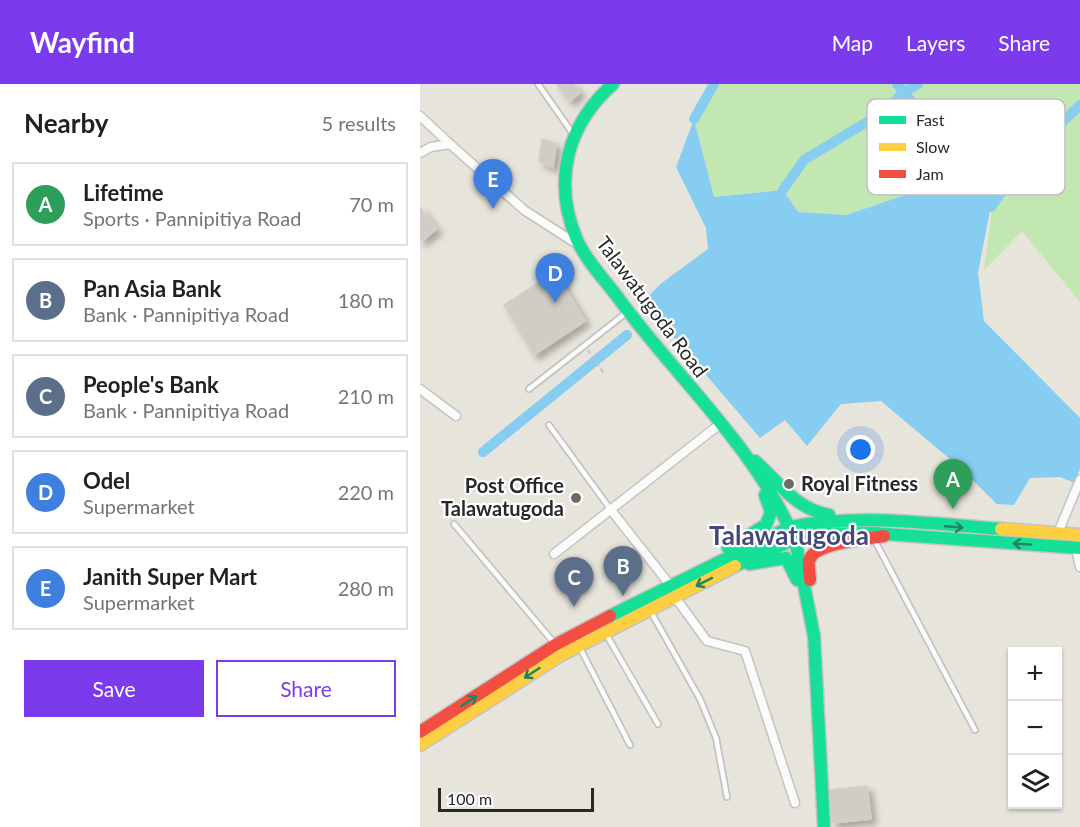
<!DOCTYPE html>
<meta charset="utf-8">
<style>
body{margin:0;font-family:Lato,sans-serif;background:#f6f6f6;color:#202124}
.controls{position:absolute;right:18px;bottom:18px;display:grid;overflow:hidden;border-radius:0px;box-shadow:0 2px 4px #0004}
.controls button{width:54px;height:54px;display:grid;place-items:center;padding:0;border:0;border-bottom:2px solid #e0e0e0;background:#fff;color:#202124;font:30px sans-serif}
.scale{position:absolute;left:18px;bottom:15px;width:156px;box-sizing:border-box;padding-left:6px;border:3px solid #282828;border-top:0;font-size:16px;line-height:21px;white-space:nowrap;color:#282828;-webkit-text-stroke:4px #fff;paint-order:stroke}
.you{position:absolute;left:441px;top:366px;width:21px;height:21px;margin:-15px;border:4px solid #fff;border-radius:50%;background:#1a73e8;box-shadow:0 0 0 9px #1a73e833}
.badge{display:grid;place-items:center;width:39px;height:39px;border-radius:50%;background:#7c3aed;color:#fff;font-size:20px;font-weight:700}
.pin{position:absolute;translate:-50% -50px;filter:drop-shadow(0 2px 3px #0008)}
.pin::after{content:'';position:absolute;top:32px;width:21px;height:18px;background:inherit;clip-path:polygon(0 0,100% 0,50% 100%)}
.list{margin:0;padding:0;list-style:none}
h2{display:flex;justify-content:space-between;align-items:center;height:78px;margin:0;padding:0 24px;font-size:26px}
h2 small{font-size:20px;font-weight:400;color:#757577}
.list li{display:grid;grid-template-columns:39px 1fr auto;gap:18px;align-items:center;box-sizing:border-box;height:84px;margin:0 12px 12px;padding:0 12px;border:2px solid #e0e0e0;border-radius:0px}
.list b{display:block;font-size:22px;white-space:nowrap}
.list p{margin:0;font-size:20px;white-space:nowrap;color:#757577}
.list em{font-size:20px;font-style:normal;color:#757577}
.actions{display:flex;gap:12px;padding:18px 24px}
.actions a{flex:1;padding:14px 0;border:2px solid #7c3aed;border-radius:0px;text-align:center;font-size:21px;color:#7c3aed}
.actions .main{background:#7c3aed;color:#fff}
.icon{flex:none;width:33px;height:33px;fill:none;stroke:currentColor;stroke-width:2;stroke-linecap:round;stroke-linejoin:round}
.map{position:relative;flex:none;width:660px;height:743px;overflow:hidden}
header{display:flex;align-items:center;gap:36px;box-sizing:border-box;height:84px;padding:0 30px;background:#7c3aed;color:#fff}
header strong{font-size:28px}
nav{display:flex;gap:33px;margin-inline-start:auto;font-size:21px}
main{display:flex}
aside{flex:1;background:#fff}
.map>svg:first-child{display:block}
</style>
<header>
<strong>Wayfind</strong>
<nav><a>Map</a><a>Layers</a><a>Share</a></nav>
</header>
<main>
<aside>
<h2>Nearby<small>5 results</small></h2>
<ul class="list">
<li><span class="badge" style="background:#2e9e5b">A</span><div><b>Lifetime</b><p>Sports · Pannipitiya Road</p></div><em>70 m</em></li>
<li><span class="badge" style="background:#5c6f8a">B</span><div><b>Pan Asia Bank</b><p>Bank · Pannipitiya Road</p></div><em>180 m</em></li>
<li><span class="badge" style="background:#5c6f8a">C</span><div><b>People's Bank</b><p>Bank · Pannipitiya Road</p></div><em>210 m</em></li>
<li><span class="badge" style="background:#3f7fe0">D</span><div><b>Odel</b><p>Supermarket</p></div><em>220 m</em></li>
<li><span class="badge" style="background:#3f7fe0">E</span><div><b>Janith Super Mart</b><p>Supermarket</p></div><em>280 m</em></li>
</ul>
<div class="actions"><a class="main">Save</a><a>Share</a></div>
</aside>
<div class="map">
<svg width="660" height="743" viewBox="0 0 660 743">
<defs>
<filter id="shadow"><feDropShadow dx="5" dy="5" stdDeviation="3" flood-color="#0004"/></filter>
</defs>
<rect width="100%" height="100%" fill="#e7e4dc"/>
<!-- green -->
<path fill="#c3e7b1" d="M294 0H660V218L602 147 564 186 576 95 536 94 426 131 378 128 363 106 294 113 274 35Z"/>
<!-- water -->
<path fill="#87cdf1" d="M274 35 294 113 363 106 378 128 426 131 536 94 576 95 558 189 564 237 660 334V384L655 399 640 393 610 394 594 421 577 420 537 381 461 317 421 320 387 362 365 336 340 354 223 217 243 198 288 165 286 144 256 83Z"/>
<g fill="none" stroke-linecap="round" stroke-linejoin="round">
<!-- canal -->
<path stroke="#87cdf1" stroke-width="10" d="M477 0 556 94
M274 35 294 0
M363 106 384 76 465 27 483 9 498 0
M571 123 608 71 660 21
M63 368 207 251"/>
</g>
<!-- building -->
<path fill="#d0cdc7" stroke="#d2cfc8" stroke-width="1.5" filter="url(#shadow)" d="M136 0H153L160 9 150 17Z
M122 55 136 60 133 84 119 77Z
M0 123 17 145 0 158Z
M135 188 165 237 114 271 84 221Z
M447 702 451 735 412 739 410 706Z"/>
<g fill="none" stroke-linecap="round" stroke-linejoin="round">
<!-- lane casing -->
<g stroke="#c3c3c3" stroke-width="8">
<path id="lane" d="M118 0 151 47
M109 305 206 229
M129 341 191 426
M34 440 135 560
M454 455 555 646
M231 528 280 615 296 654 307 713
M186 550 238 640
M160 564 210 661"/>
</g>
<!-- street casing -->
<g stroke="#c3c3c3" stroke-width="11">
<path id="street" d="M0 32 30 60
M0 69 11 63 30 60 104 126 157 160
M0 305 36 332
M191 426 250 501
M637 451 660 396
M656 464 660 483
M134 470 300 340
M255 513 287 557 325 567 375 719"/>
</g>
<!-- fast casing -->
<g stroke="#c3c3c3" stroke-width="15">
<path id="fast" d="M193 0C147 41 132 97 157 156 167 178 185 196 199 215 256 293 334 362 373 452
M335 377C360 399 374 424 409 431
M375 455 394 552 404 743
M308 464 346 441 351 428 345 411
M329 480 366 474 377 496
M315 482 375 455 406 450 452 449 660 464
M190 532 370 443C439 429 512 440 581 445"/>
</g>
<!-- slow casing -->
<g stroke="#c3c3c3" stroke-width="15">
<path id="slow" d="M581 445 660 451
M0 661 141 571 315 482"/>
</g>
<!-- jam casing -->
<g stroke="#c3c3c3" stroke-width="15">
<path id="jam" d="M390 496C390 490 388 482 389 477 393 458 448 455 464 452
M0 648 135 561 190 532"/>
</g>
<!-- path -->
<path stroke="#c5c4c3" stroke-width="2" stroke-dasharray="4.5 3" stroke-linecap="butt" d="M168 266 185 291"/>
<!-- lane -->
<use href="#lane" stroke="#fbfbfa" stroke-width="4.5"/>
<!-- street -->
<use href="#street" stroke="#fbfbfa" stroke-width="8"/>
<!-- fast -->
<use href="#fast" stroke="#16e098" stroke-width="12"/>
<!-- slow -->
<use href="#slow" stroke="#ffcf43" stroke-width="12"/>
<!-- jam -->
<use href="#jam" stroke="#f24e42" stroke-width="12"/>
</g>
<!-- one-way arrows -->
<defs><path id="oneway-shaft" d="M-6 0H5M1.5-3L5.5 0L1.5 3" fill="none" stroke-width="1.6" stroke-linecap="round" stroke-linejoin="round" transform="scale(1.5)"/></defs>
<g stroke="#1f8460">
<use href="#oneway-shaft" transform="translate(534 443) rotate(5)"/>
<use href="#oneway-shaft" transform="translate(602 460) rotate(-176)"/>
<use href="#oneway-shaft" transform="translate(284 498) rotate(153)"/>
<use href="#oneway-shaft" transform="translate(112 589) rotate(147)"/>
<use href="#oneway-shaft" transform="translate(49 617) rotate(-33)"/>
</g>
<!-- markers -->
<g fill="#6b6a67" stroke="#fff" stroke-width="2">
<circle cx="369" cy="400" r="6"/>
<circle cx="156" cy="414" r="6"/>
</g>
<g text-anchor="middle" stroke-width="4.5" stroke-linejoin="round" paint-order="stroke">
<!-- street labels -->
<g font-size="20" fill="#282828" stroke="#fff">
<text transform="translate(232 223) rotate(53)" y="7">Talawatugoda Road</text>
</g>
<!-- poi labels -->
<g font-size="20" font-weight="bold" fill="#282828" stroke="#fff" text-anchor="start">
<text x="381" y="407">Royal Fitness</text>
<text x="144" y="409" text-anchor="end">Post Office<tspan x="144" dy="23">Talawatugoda</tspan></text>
</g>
<!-- district labels -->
<g font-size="26" font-weight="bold" fill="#44497c" stroke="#fff">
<text x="369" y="461">Talawatugoda</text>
</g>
</g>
<!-- legend -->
<rect x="447" y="15" width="198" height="96" rx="9" fill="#fff" stroke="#bebebe" stroke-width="1.5"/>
<rect x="459" y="32" width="27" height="8" fill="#16e098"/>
<rect x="459" y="59" width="27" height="8" fill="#ffcf43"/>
<rect x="459" y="86" width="27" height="8" fill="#f24e42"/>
<g font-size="16" fill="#282828">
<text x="496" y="42">Fast</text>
<text x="496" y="69">Slow</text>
<text x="496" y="96">Jam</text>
</g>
</svg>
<div class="controls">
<button>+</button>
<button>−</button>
<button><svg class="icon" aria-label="layers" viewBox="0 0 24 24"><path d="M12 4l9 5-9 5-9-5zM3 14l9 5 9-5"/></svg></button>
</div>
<div class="scale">100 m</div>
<div class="you"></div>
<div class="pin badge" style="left:533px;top:425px;background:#2e9e5b">A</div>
<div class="pin badge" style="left:203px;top:512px;background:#5c6f8a">B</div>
<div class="pin badge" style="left:154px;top:523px;background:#5c6f8a">C</div>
<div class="pin badge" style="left:135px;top:219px;background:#3f7fe0">D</div>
<div class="pin badge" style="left:73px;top:125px;background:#3f7fe0">E</div>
</div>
</main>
